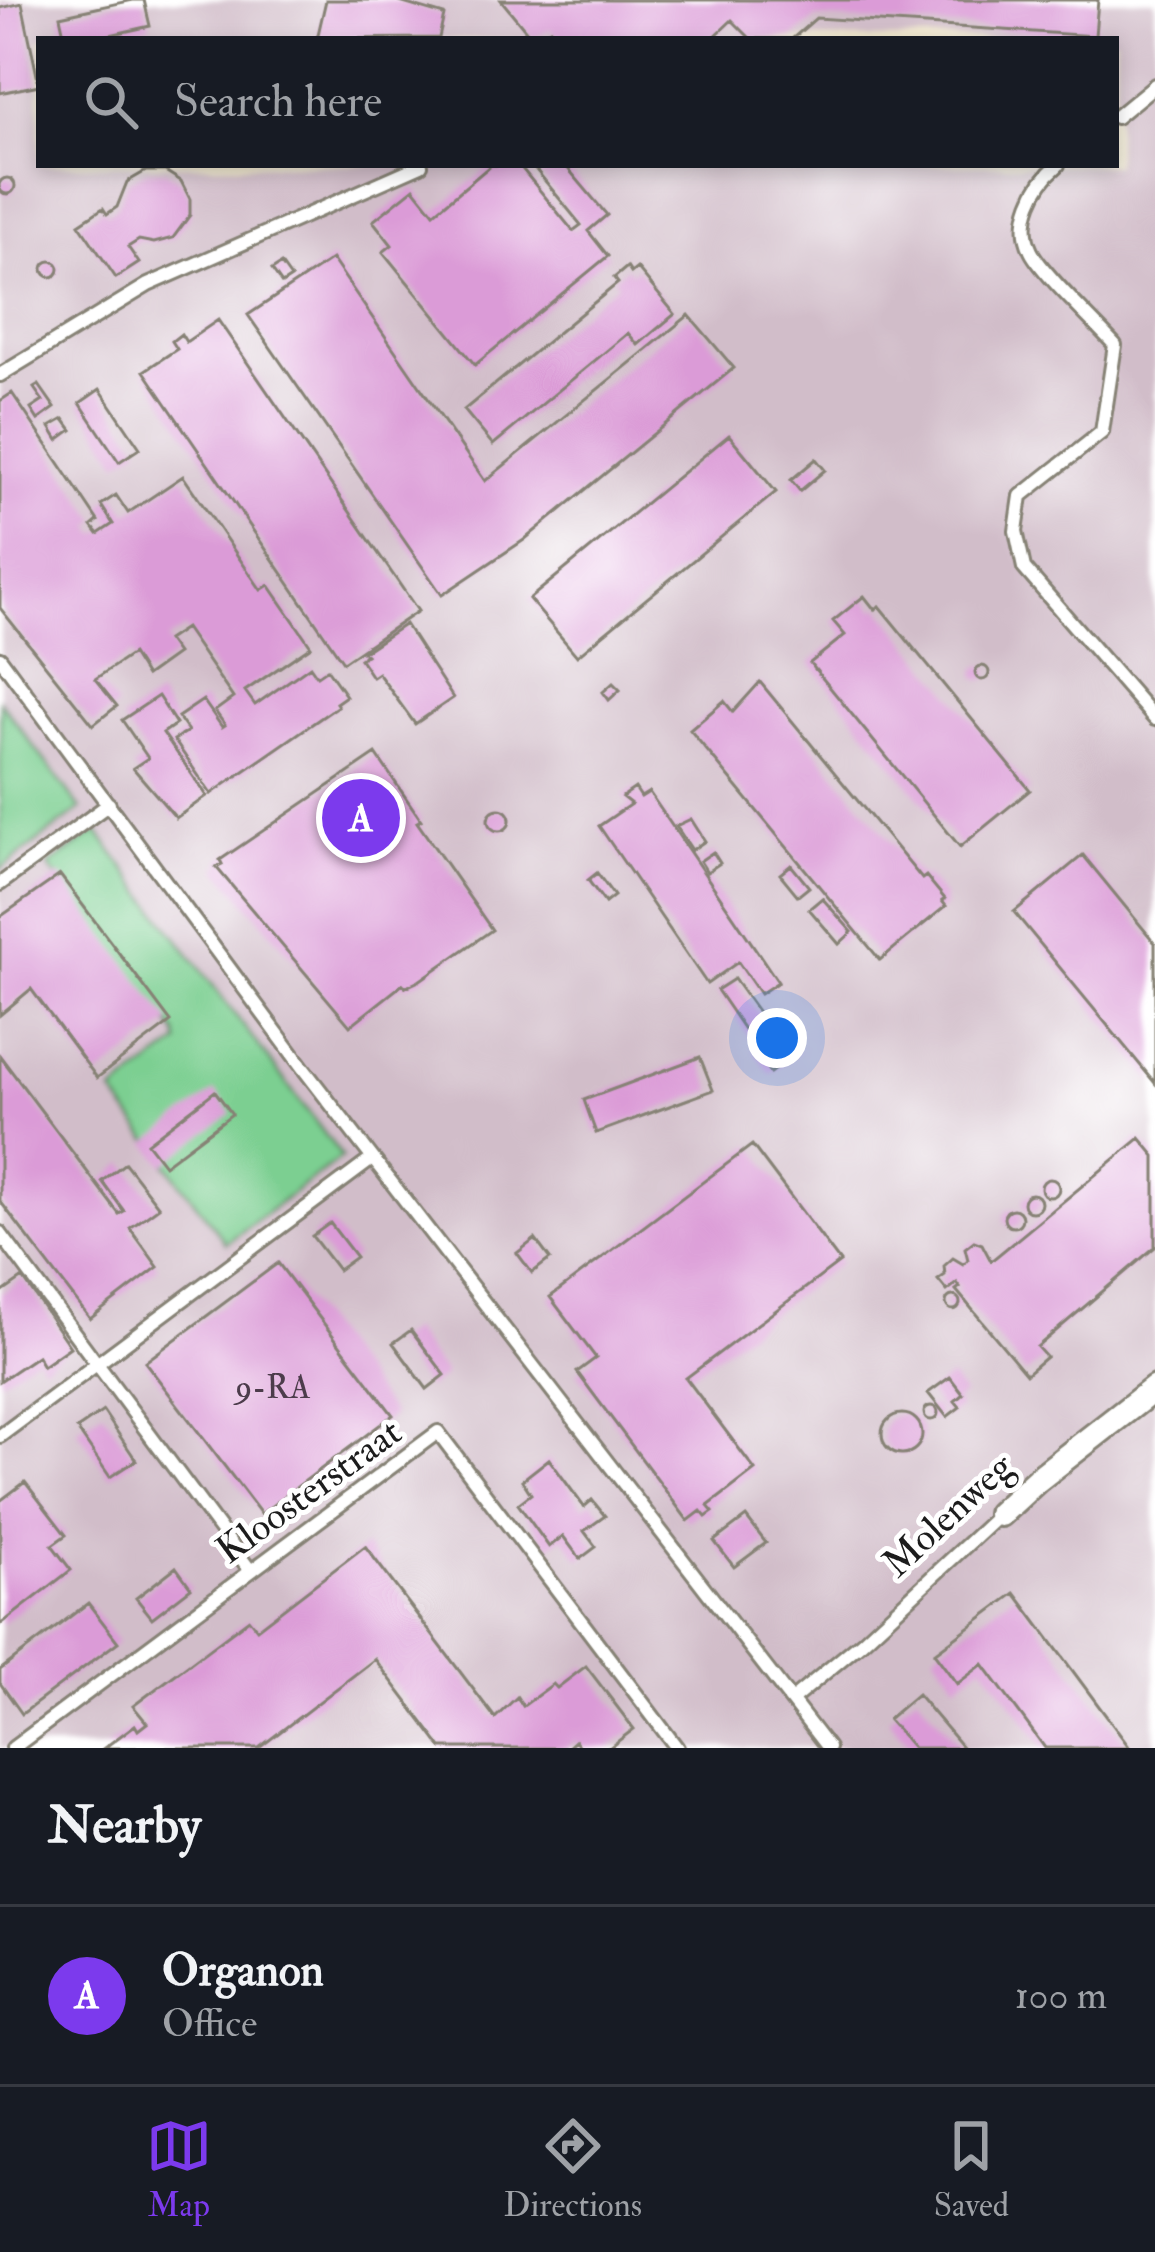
<!DOCTYPE html>
<style>
body{margin:0;font-family:"IM FELL Double Pica",serif;background:#20242c;color:#f1f3f6}
.you{position:absolute;left:777px;top:1038px;width:42px;height:42px;margin:-30px;border:9px solid #fff;border-radius:50%;background:#1a73e8;box-shadow:0 0 0 18px #1a73e833}
.badge{display:grid;place-items:center;width:78px;height:78px;border-radius:50%;background:#7c3aed;color:#fff;font-size:39px;font-weight:700}
.pin{position:absolute;translate:-50% -50%;border:6px solid #fff;box-shadow:0 3px 12px #0006}
.list{margin:0;padding:0;list-style:none}
h2{display:flex;justify-content:space-between;align-items:center;height:156px;margin:0;padding:0 48px;font-size:51px}
h2 small{font-size:39px;font-weight:400;color:#9ea1a6}
.list li{display:grid;grid-template-columns:78px 1fr auto;gap:36px;align-items:center;box-sizing:border-box;height:180px;padding:0 48px;border-top:3px solid #363941}
.list b{display:block;font-size:45px;white-space:nowrap}
.list p{margin:0;font-size:39px;white-space:nowrap;color:#9ea1a6}
.list em{font-size:39px;font-style:normal;color:#9ea1a6}
.icon{flex:none;width:66px;height:66px;fill:none;stroke:currentColor;stroke-width:2;stroke-linecap:round;stroke-linejoin:round}
.map{position:relative;flex:none;width:1155px;height:1748px;overflow:hidden}
.search{position:absolute;background:#171b24;box-shadow:0 6px 18px #0003;left:36px;right:36px;top:36px;height:132px;display:flex;align-items:center;gap:30px;box-sizing:border-box;padding:0 42px;border-radius:0px;color:#9ea1a6;font-size:45px}
.sheet{height:336px;background:#171b24}
nav{display:flex;justify-content:space-around;align-items:center;box-sizing:border-box;height:168px;border-top:3px solid #363941;background:#171b24;font-size:33px;color:#9ea1a6}
nav a{display:grid;justify-items:center;gap:6px}
nav .on{color:#7c3aed}
.map>svg:first-child{display:block}
</style>
<div class="map">
<svg width="1155" height="1748" viewBox="0 0 1155 1748">
<rect width="100%" height="100%" fill="#fff"/>
<filter id="ink" filterUnits="userSpaceOnUse"><feTurbulence type="fractalNoise" baseFrequency=".00833" numOctaves="2"/><feDisplacementMap in="SourceGraphic" scale="24" xChannelSelector="R" yChannelSelector="G"/><feConvolveMatrix kernelMatrix="1 2 1 2 8 2 1 2 1" color-interpolation-filters="sRGB"/></filter>
<filter id="wash" filterUnits="userSpaceOnUse"><feTurbulence type="fractalNoise" baseFrequency=".004" numOctaves="4" result="noise"/><feDisplacementMap in="SourceGraphic" scale="48" xChannelSelector="R" yChannelSelector="G"/><feGaussianBlur stdDeviation="2.7" result="paint"/><feColorMatrix in="noise" values="0 0 0 0 0 0 0 0 0 0 0 0 0 0 0 0 0 1.4 0 .05"/><feComposite in="paint" operator="in"/></filter>
<g filter="url(#wash)">
<rect width="100%" height="100%" fill="#f0e7ce"/>
<!-- industrial -->
<path fill="#d1bdc9" fill-rule="evenodd" d="M0 0H1155V1748H0ZM39 39H1116V165H39Z"/>
<!-- green -->
<path fill="#7bcf91" stroke="#4c7656" stroke-width="3" d="M0 701 81 809 0 870Z
M97 831 342 1157 226 1243 113 1093 179 1043 177 1034 48 866Z"/>
<g id="blocks">
<!-- building -->
<path fill="#db9bd7" d="M133 0H144L150 26 92 39H65L60 16Z
M326 0H393L444 15 439 38 317 39Z
M501 0H1098L1095 36 816 18 792 39H751L732 20 712 39H635L638 33 632 39H558L550 29 533 39Z
M22 3 39 85 0 93V8Z
M491 165H519L573 231 581 225 532 165H565L607 215 588 231 608 256 475 365 383 252 392 245 373 221 414 188 434 213Z
M146 171H165L181 181 190 199V215L173 238 154 243 139 240 128 247 139 263 116 278 79 224 103 208 107 214 117 207 127 182Z
M-1 186a8 8 0 1 1 16 0a8 8 0 1 1-16 0Z
M332 259 485 481 689 315 734 368 524 540 442 595 248 315Z
M43 269a8 8 0 1 1 16 0a8 8 0 1 1-16 0Z
M281 264 291 278 282 284 272 270Z
M627 267 631 273 637 268 675 314 638 345 628 333 493 445 464 410 618 283 614 278Z
M218 320 418 611 343 662 144 371 177 349 172 341 181 334 186 342Z
M39 385 55 408 38 420 31 409 43 401 34 388Z
M100 389 140 448 119 462 80 403Z
M12 393 98 521 92 526 98 534 113 524 101 505 116 495 128 513 183 476 261 590 269 585 311 646 245 691 255 705 310 666 317 676 327 669 346 696 336 703 338 706 211 794 174 740 188 731 178 717 203 700 222 727 225 725 215 711 233 698 185 628 167 640 177 654 146 676 132 654 95 679 117 706 93 725 0 608V401Z
M64 419 72 430 58 440 50 427Z
M729 435 776 492 577 656 529 599Z
M816 459 825 470 800 491 791 480Z
M864 596 875 610 879 606 1030 790 960 847 810 663 845 635 833 621Z
M405 624 453 698 415 724 378 673 372 677 360 659 366 655 363 652Z
M975 673a7 7 0 1 1 14 0a7 7 0 1 1-14 0Z
M760 682 922 879 926 876 945 899 942 901 946 906 880 960 690 730 724 701 733 712Z
M613 683 620 690 609 700 603 692Z
M158 696 176 724 163 733 207 796 176 818 133 768 148 758 122 720Z
M376 754 421 820 417 822 492 930 419 981 406 987 403 984 350 1026 216 867 222 864 220 860Z
M635 788 641 797 649 792 778 982 760 994 738 962 707 984 599 826 631 804 622 797Z
M488 820a11 11 0 1 1 22 0a11 11 0 1 1-22 0Z
M691 819 705 841 692 850 676 826Z
M713 852 720 863 707 872 700 861Z
M1083 855 1155 943V1083L1014 912Z
M791 865 809 887 798 896 780 874Z
M597 873 614 896 605 903 588 880Z
M60 875 171 1022 97 1078 31 989 0 1015V917Z
M822 898 852 932 839 944 809 909Z
M734 979 767 1025 750 1038 717 990Z
M782 1029 798 1052 770 1073 753 1049Z
M0 1056 119 1214 124 1211 102 1181 125 1163 159 1207 130 1228 158 1267 90 1319 0 1201Z
M700 1057 713 1090 596 1133 584 1100Z
M215 1091 232 1114 164 1165 147 1143Z
M1140 1138 1155 1156V1247L1037 1347 1046 1357 1026 1374 956 1290 960 1287 957 1283 947 1291 938 1280 945 1275 944 1266 953 1258 963 1264 968 1260 965 1248 974 1241 982 1244 991 1261Z
M752 1145 840 1262 686 1378 755 1470 708 1506 713 1512 706 1517 701 1511 688 1521 577 1372 596 1358 550 1297Z
M1041 1188a9 9 0 1 1 18 0a9 9 0 1 1-18 0Z
M1023 1203a9 9 0 1 1 18 0a9 9 0 1 1-18 0Z
M1004 1218a9 9 0 1 1 18 0a9 9 0 1 1-18 0Z
M330 1223 356 1257 338 1270 312 1236Z
M535 1239 550 1259 532 1273 517 1253Z
M278 1263 393 1415 261 1514 145 1362Z
M23 1278 70 1347 43 1366 37 1356 0 1381V1294Z
M946 1303a7 7 0 1 1 14 0a7 7 0 1 1-14 0Z
M411 1330 445 1375 427 1389 393 1343Z
M950 1377 963 1394 955 1401 960 1407 947 1417 928 1393Z
M924 1413a7 7 0 1 1 14 0a7 7 0 1 1-14 0Z
M103 1411 136 1460 110 1477 77 1429Z
M882 1434a20 20 0 1 1 40 0a20 20 0 1 1-40 0Z
M549 1459 584 1507 592 1500 605 1516 584 1531 596 1547 580 1559 563 1536 549 1547 518 1504 531 1494 522 1480Z
M25 1482 66 1535 52 1545 71 1570 0 1625V1501Z
M746 1517 766 1543 734 1567 714 1541Z
M365 1546 495 1718 517 1697 523 1706 553 1684 557 1688 586 1666 634 1729 609 1748H580L575 1741 567 1748H442L375 1659 259 1748H104L135 1725 138 1730 147 1723 133 1706 249 1619 257 1629Z
M176 1567 191 1588 152 1618 136 1598Z
M1015 1593 1130 1748H1045L983 1664 957 1684 934 1653Z
M88 1603 118 1642 22 1714 0 1683V1670Z
M917 1694 963 1748H913L888 1719Z"/>
</g>
</g>
<g filter="url(#ink)">
<use href="#blocks" fill-opacity="0" stroke="#868275" stroke-width="3"/>
<g fill="none" stroke-linecap="round" stroke-linejoin="round">
<!-- service casing -->
<g stroke="#868275" stroke-width="18">
<path id="service" d="M1116 117 1155 85
M1058 165C1035 184 1016 221 1031 251 1041 272 1096 324 1115 345L1102 432 1021 496 1016 531 1024 568 1155 719
M0 375 148 285 421 165
M0 658 303 1068 828 1748
M0 884 109 804
M0 1233 250 1570
M0 1436 372 1159
M793 1699 862 1642 1000 1514
M13 1748 438 1432 677 1748"/>
</g>
<!-- minor casing -->
<g stroke="#868275" stroke-width="30">
<path id="minor" d="M1000 1514 1037 1480 1155 1388"/>
</g>
<!-- service -->
<use href="#service" stroke="#fff" stroke-width="12"/>
<!-- minor -->
<use href="#minor" stroke="#fff" stroke-width="24"/>
</g>
</g>
<g text-anchor="middle" stroke-width="10" stroke-linejoin="round" paint-order="stroke">
<!-- number labels -->
<g font-size="33" fill="#4c3c4b">
<text x="273" y="1398">9-RA</text>
</g>
<!-- street labels -->
<g font-size="39" fill="#1c1c1c" stroke="#fff">
<text transform="translate(308 1490) rotate(-36)" y="14">Kloosterstraat</text>
<text transform="translate(947 1514) rotate(-43)" y="14">Molenweg</text>
</g>
</g>
</svg>
<div class="you"></div>
<div class="pin badge" style="left:361px;top:818px">A</div>
<div class="search"><svg class="icon" aria-label="search" viewBox="0 0 24 24"><circle cx="10" cy="10" r="6"/><path d="M15 15l6 6"/></svg>Search here</div>
</div>
<section class="sheet">
<h2>Nearby<small></small></h2>
<ul class="list">
<li><span class="badge">A</span><div><b>Organon</b><p>Office</p></div><em>100 m</em></li>
</ul>
</section>
<nav>
<a class="on"><svg class="icon" aria-label="map" viewBox="0 0 24 24"><path d="M3 6l6-2 6 2 6-2v14l-6 2-6-2-6 2zM9 4v14M15 6v14"/></svg>Map</a>
<a><svg class="icon" aria-label="directions" viewBox="0 0 24 24"><path d="M12 3l9 9-9 9-9-9zM9 14v-3h6M13 9l2 2-2 2"/></svg>Directions</a>
<a><svg class="icon" aria-label="saved" viewBox="0 0 24 24"><path d="M7 4h10v16l-5-4-5 4z"/></svg>Saved</a>
</nav>
